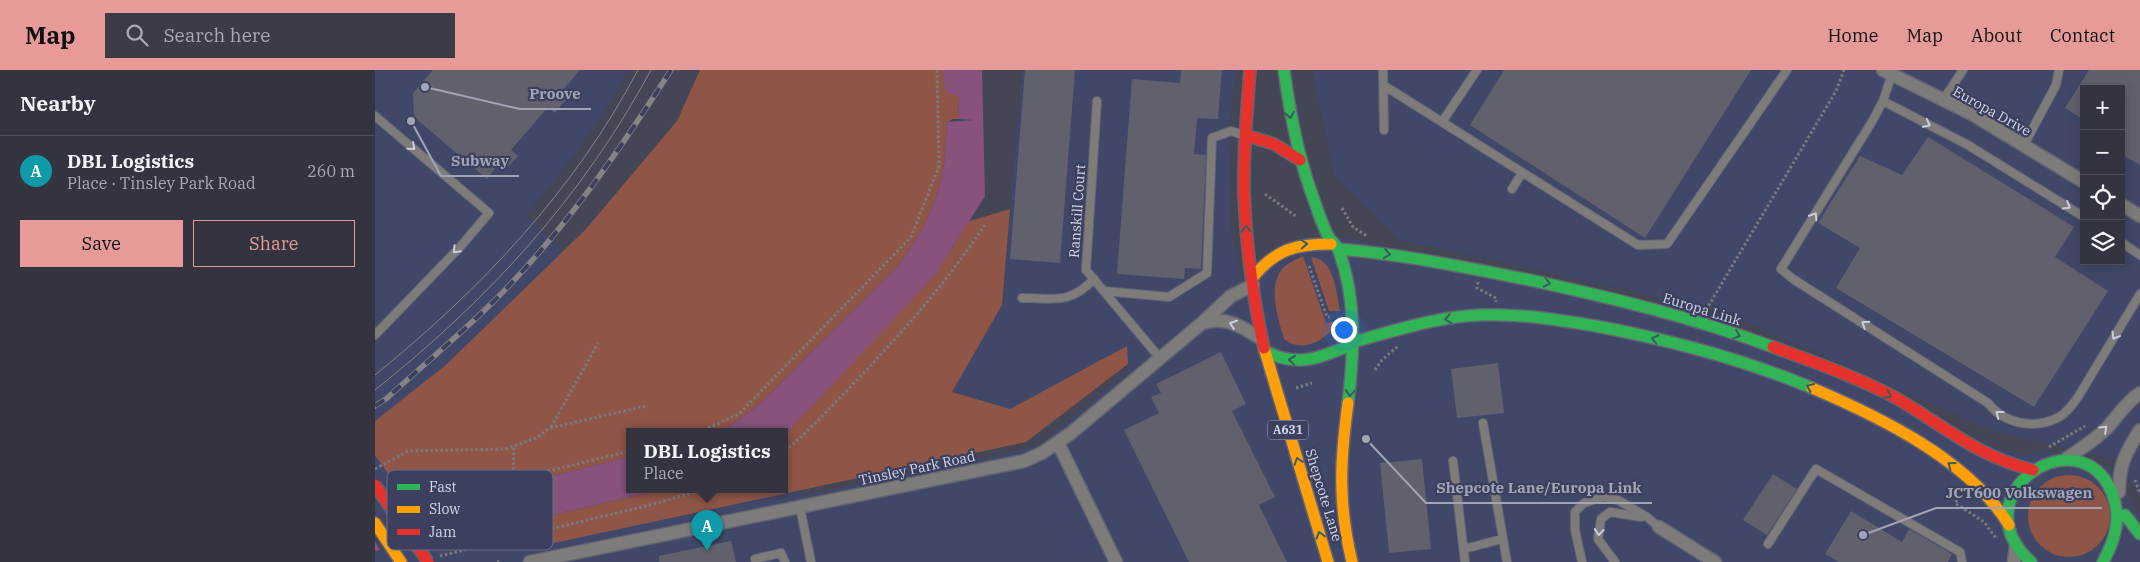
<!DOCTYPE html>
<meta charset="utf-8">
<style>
body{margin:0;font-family:"IBM Plex Serif",serif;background:#3b3c47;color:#f1f3f6}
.controls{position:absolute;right:15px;top:15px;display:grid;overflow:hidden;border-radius:0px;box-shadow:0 2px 12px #0003}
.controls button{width:45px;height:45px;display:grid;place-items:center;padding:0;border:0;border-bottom:1px solid #4e4f59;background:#333440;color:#f1f3f6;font:25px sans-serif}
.you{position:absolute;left:968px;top:259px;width:18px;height:18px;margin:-12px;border:4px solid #fff;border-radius:50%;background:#1a73e8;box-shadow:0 0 0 8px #1a73e833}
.badge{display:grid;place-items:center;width:32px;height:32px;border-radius:50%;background:#e69b98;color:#fff;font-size:16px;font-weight:700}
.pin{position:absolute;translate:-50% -41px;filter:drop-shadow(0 1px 2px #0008)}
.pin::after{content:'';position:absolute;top:26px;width:18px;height:15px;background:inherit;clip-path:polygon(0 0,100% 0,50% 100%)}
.popup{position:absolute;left:251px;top:358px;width:162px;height:65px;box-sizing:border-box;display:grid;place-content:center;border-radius:0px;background:#333440;filter:drop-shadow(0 1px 4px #0005);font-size:16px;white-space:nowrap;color:#a9aab1}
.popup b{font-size:19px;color:#f1f3f6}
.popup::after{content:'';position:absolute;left:50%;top:100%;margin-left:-10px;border:10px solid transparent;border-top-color:#333440}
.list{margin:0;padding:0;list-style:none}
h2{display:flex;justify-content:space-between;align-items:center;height:65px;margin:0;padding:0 20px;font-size:21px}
h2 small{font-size:16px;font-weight:400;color:#a9aab1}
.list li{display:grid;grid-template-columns:32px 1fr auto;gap:15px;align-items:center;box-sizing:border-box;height:70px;padding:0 20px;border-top:1px solid #4e4f59}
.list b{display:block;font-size:19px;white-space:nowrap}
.list p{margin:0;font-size:16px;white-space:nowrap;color:#a9aab1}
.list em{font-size:16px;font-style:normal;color:#a9aab1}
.actions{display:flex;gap:10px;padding:15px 20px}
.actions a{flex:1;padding:11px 0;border:1px solid #e69b98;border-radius:0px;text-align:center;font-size:18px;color:#e69b98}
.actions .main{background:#e69b98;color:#111}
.icon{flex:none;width:28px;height:28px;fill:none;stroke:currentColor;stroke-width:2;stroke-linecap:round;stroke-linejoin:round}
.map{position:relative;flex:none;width:1765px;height:492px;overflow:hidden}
header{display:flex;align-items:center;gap:30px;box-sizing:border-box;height:70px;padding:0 25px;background:#e69b98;color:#111}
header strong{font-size:24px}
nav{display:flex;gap:28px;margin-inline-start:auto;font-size:18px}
.search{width:350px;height:45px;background:#3b3c47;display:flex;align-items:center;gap:12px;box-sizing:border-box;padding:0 18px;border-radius:0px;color:#a9aab1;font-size:19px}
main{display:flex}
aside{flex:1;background:#333440}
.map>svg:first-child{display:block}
</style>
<header>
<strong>Map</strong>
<div class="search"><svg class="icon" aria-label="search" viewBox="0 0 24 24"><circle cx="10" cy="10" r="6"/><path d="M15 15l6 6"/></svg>Search here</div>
<nav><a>Home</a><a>Map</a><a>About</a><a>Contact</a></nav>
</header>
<main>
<aside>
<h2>Nearby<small></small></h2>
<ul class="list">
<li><span class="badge" style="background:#0f9aa8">A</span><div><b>DBL Logistics</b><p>Place · Tinsley Park Road</p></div><em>260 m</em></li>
</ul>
<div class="actions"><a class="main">Save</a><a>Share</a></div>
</aside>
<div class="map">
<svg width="1765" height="492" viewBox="0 0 1765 492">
<rect width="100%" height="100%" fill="#444656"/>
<!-- built -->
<path fill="#414768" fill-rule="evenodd" d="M0 0H253L226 46 197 87 151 145 368 362H255V420H410V404L430 425 644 381 667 373 753 301 752 276 635 339 577 322 627 235 647 0H861L854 55 856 162 867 210 960 166 1133 201 1269 234 1511 320 1597 368 1629 380 1650 384 1673 382 1708 386 1731 395 1742 405 1765 448V492H0Z
M937 0H1765V426L1739 389 1621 362 1344 240 1025 170 960 107ZM1709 19H1746V191H1709Z"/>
<!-- green -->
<path fill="#8f5647" d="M325 0H569L584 26 583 49H578L572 52C570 71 571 92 566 111 557 144 541 174 519 200 489 230 459 260 429 289 403 316 376 347 342 362H255L254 387 39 441 0 385V351L72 294 211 159 302 51Z
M635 139 627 235 577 322 635 339 752 276 753 294 651 372 151 479 125 457 285 420H410V365L578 177 592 152Z
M928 186 951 253 964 251C953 268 929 285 909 269 903 249 892 215 908 198 913 193 922 189 928 186Z
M936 187C960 189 961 222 965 241H954Z
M1653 446a41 41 0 1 1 82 0a41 41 0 1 1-82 0Z"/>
<!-- water -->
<path fill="#88527c" d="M568 0H607L610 126 560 205 410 365V362H342C376 347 403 316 429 289 459 260 489 230 519 200 541 174 557 144 566 111 571 92 570 71 572 52L599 50 583 49 584 26 570 22Z
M254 387 255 420H285L125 457 0 481V451Z"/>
<!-- pier -->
<path fill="#444656" d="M36 439 58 473 7 483 0 472V448Z"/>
<!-- building -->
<path fill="#61606d" d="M58 0H205L187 21 193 27 180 43 173 37 136 80 143 86 129 101 123 95 112 109 39 47 38 23Z
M650 0H700L685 193 635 189Z
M806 0H847L843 49 822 48 819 84 831 85 826 199 810 198 809 209 742 204 757 9 805 13Z
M1129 0H1376L1270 168 1095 55Z
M1714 0H1765V95L1746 84V19H1709V50L1690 38Z
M1553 67 1699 157 1680 187 1733 221 1659 337 1461 218 1485 178 1443 153 1485 86 1527 105Z
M846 282 871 334 857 341 900 427 884 435 912 492H814L749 360 784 343 776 327 786 323 781 314Z
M1123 293 1129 343 1082 348 1076 299Z
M1047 389 1056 479 1014 483 1005 393Z
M1398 404 1422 419 1392 465 1368 450Z
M1476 441 1527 472 1534 459 1577 484 1573 492H1464L1450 484Z
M356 471 361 492H284V486Z"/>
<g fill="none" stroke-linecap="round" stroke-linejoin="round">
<!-- lane casing -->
<g stroke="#626472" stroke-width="10">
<path id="lane" d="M1008 0 1009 60
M1517 4 1508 31 1498 50 1406 199 1418 209 1613 333C1629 354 1660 360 1684 347 1692 343 1698 334 1703 327L1765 224
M1008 15 1263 175 1292 174 1412 0
M1568 30 1588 0
M722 31 711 200 784 287
M1508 31 1593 75 1709 147
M0 46 114 143 85 177 0 265
M1067 52 1102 0
M1649 75 1681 15 1684 0
M1137 119 1147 103
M1746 172 1765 185
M729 221 794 227 832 203 837 68 856 61 865 64
M647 228C680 228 694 235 719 209
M1108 353 1132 492
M1078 391 1090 492
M425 437 436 492
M1393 474 1441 399 1585 482 1587 492
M1089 479 1127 469
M380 489 406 483 410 492
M1207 492 1200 460V442L1209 433 1228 427 1243 430 1272 447 1284 457
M1240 492 1223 469 1226 449 1235 442 1266 447"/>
</g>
<!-- street casing -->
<g stroke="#626472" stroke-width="15">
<path id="street" d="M1508 0 1597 44 1709 112
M1746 134 1765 146
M827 253 856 226 878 215
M683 373 741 492
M1691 389C1705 379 1720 370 1732 358 1743 346 1751 332 1765 323
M1744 422C1744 393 1751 383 1765 360
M1284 457 1340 492
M155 492 649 391 667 383 696 363 827 253C850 246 866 256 885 268
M1639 492 1641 475"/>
</g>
<!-- fast casing -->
<g stroke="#626472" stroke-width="14">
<path id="fast" d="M909 0C915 44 923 88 939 130 943 142 947 154 953 166 956 171 962 176 964 181 982 230 979 283 973 333
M963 179C1026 184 1088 197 1150 209 1234 227 1317 247 1398 277
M978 272C1019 261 1061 247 1104 245 1143 243 1183 250 1221 256 1295 270 1368 289 1437 318
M890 281C922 298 946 288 977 274
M1750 445 1765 464
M1656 492C1582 424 1705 344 1737 423 1747 448 1740 470 1728 492"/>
</g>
<!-- slow casing -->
<g stroke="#626472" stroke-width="14">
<path id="slow" d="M878 207C901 179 921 174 956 174
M889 278 953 492
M1437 318C1505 347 1594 390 1634 455
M973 333C965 391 963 434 977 492
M0 453 26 492"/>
</g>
<!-- jam casing -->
<g stroke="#626472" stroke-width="14">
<path id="jam" d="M875 0C872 41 868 82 869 123 871 175 878 228 889 278
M870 65 899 74 925 90
M1398 277C1439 292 1482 307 1521 328 1568 355 1603 387 1658 400"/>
</g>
<!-- path -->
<path stroke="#7a797c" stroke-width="3" stroke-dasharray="2.5 2.5" stroke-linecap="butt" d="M890 124 922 147
M967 138 978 157 992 166
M934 196 952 247H955
M1103 212 1102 218 1121 228V232
M1331 240 1461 21 1469 0
M1000 300 1007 290 1023 276
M921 318 937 313
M176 357 223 273
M324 362 364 344 536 167 564 96 562 0
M1674 377 1710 356
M410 381C435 360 457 336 480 312 528 262 573 211 611 153
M0 399 33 381 130 379 161 368 175 358 271 336
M138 410 139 376
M1760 410 1765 424
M1588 422 1580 433 1609 452 1621 468
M32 436 255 381
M65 486 279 434 327 420
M122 492H126"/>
<!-- lane -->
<use href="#lane" stroke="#7d7c7a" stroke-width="8"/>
<!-- street -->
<use href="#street" stroke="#7d7c7a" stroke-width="12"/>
<!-- fast -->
<use href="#fast" stroke="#30b455" stroke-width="11"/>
<!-- slow -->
<use href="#slow" stroke="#ff9f0a" stroke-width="11"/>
<!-- jam -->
<use href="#jam" stroke="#e5322d" stroke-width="11"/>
<!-- tram -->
<path stroke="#848386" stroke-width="1" d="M0 305C106 219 199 121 263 0
M0 320C113 230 207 128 276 0"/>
<!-- rail casing -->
<g stroke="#848386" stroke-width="5.5">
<path id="rail" d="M0 336 11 329C47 296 86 264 121 229 189 161 244 81 296 0"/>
</g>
<!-- rail -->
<use href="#rail" stroke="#3c405e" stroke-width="4" stroke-dasharray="11" stroke-linecap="butt"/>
<!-- jam-bridge casing -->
<g stroke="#626472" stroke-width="14" stroke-linecap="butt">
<path id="jam-bridge" d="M0 415 53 492"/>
</g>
<!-- jam-bridge -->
<use href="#jam-bridge" stroke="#e5322d" stroke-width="11"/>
</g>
<!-- one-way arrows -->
<defs><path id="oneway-chevron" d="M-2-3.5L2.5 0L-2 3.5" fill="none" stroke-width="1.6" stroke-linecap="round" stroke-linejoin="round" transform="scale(1.25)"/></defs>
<g stroke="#395d5c">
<use href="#oneway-chevron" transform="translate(915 45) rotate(79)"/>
<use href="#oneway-chevron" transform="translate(871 159) rotate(-93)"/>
<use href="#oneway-chevron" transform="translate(929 174) rotate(-3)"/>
<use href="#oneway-chevron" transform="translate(1012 184) rotate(9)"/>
<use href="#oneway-chevron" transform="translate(1172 213) rotate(12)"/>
<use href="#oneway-chevron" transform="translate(1073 249) rotate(171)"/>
<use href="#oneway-chevron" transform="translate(1362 265) rotate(19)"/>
<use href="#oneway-chevron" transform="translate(1280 269) rotate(-168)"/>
<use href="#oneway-chevron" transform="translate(917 290) rotate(-174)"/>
<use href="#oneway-chevron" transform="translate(1435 317) rotate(-155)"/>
<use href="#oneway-chevron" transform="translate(975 323) rotate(95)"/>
<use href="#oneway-chevron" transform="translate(1513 325) rotate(27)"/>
<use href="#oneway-chevron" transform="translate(923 391) rotate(-108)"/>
<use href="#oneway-chevron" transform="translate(1576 395) rotate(-144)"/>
<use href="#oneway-chevron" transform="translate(945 465) rotate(-106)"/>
</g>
<g stroke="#cacddd">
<use href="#oneway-chevron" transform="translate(1552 54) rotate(27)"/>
<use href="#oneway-chevron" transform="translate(37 77) rotate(41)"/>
<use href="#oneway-chevron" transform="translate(1692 136) rotate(32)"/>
<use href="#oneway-chevron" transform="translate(1439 146) rotate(-58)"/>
<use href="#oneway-chevron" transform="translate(81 180) rotate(134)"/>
<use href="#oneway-chevron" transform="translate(858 254) rotate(-160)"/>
<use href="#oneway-chevron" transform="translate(1490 254) rotate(-147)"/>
<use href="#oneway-chevron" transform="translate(1740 266) rotate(121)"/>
<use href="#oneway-chevron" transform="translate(1624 344) rotate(-142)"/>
<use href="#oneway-chevron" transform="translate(1729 359) rotate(-43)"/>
<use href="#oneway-chevron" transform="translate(1224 462) rotate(95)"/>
</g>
<g text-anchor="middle" stroke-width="4.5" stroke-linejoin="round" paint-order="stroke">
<!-- shield labels -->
<rect fill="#3c405e" stroke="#a5a9bf" stroke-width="1" x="893" y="350.5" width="40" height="19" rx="4"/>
<g font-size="12" font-weight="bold" fill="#d2d6e8">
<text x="913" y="364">A631</text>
</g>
<!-- street labels -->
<g font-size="14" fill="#d2d6e8" stroke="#3c405e">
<text transform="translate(1617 41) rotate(29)" y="5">Europa Drive</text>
<text transform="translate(702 141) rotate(-86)" y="5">Ranskill Court</text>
<text transform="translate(1327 239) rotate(17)" y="5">Europa Link</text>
<text transform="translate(542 398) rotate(-12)" y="5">Tinsley Park Road</text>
<text transform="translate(949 425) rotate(73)" y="5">Shepcote Lane</text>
</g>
</g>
<!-- legend -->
<rect x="12" y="400" width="166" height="80" rx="8" fill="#3c405e" stroke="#696d87" stroke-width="1"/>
<rect x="22" y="414" width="23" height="6" fill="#30b455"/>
<rect x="22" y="436" width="23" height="7" fill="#ff9f0a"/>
<rect x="22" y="459" width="23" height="6" fill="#e5322d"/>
<g font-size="14" fill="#d2d6e8">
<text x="54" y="422">Fast</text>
<text x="54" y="444">Slow</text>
<text x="54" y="467">Jam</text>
</g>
<!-- callouts -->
<path fill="none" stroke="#a0a4b5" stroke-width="2" d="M50 17L145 39H216M36 51L66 106H144M991 369L1051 433H1277M1488 465L1561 438H1727"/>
<g fill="#a0a4b5" stroke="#3c405e" stroke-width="2">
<circle cx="50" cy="17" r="5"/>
<circle cx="36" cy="51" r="5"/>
<circle cx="991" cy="369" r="5"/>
<circle cx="1488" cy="465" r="5"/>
</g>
<g font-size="15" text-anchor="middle" font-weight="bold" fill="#a0a4b5" stroke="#3c405e" stroke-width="4.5" stroke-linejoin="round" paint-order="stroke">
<text x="180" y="29">Proove</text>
<text x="105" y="96">Subway</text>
<text x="1164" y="423">Shepcote Lane/Europa Link</text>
<text x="1644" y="428">JCT600 Volkswagen</text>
</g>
</svg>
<div class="controls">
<button>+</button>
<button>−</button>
<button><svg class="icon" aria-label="locate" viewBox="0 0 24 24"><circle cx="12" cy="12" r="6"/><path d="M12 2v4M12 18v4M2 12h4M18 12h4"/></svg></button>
<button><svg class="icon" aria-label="layers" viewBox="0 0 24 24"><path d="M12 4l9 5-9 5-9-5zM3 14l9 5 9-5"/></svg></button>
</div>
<div class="you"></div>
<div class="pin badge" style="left:332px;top:481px;background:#0f9aa8">A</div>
<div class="popup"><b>DBL Logistics</b>Place</div>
</div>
</main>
